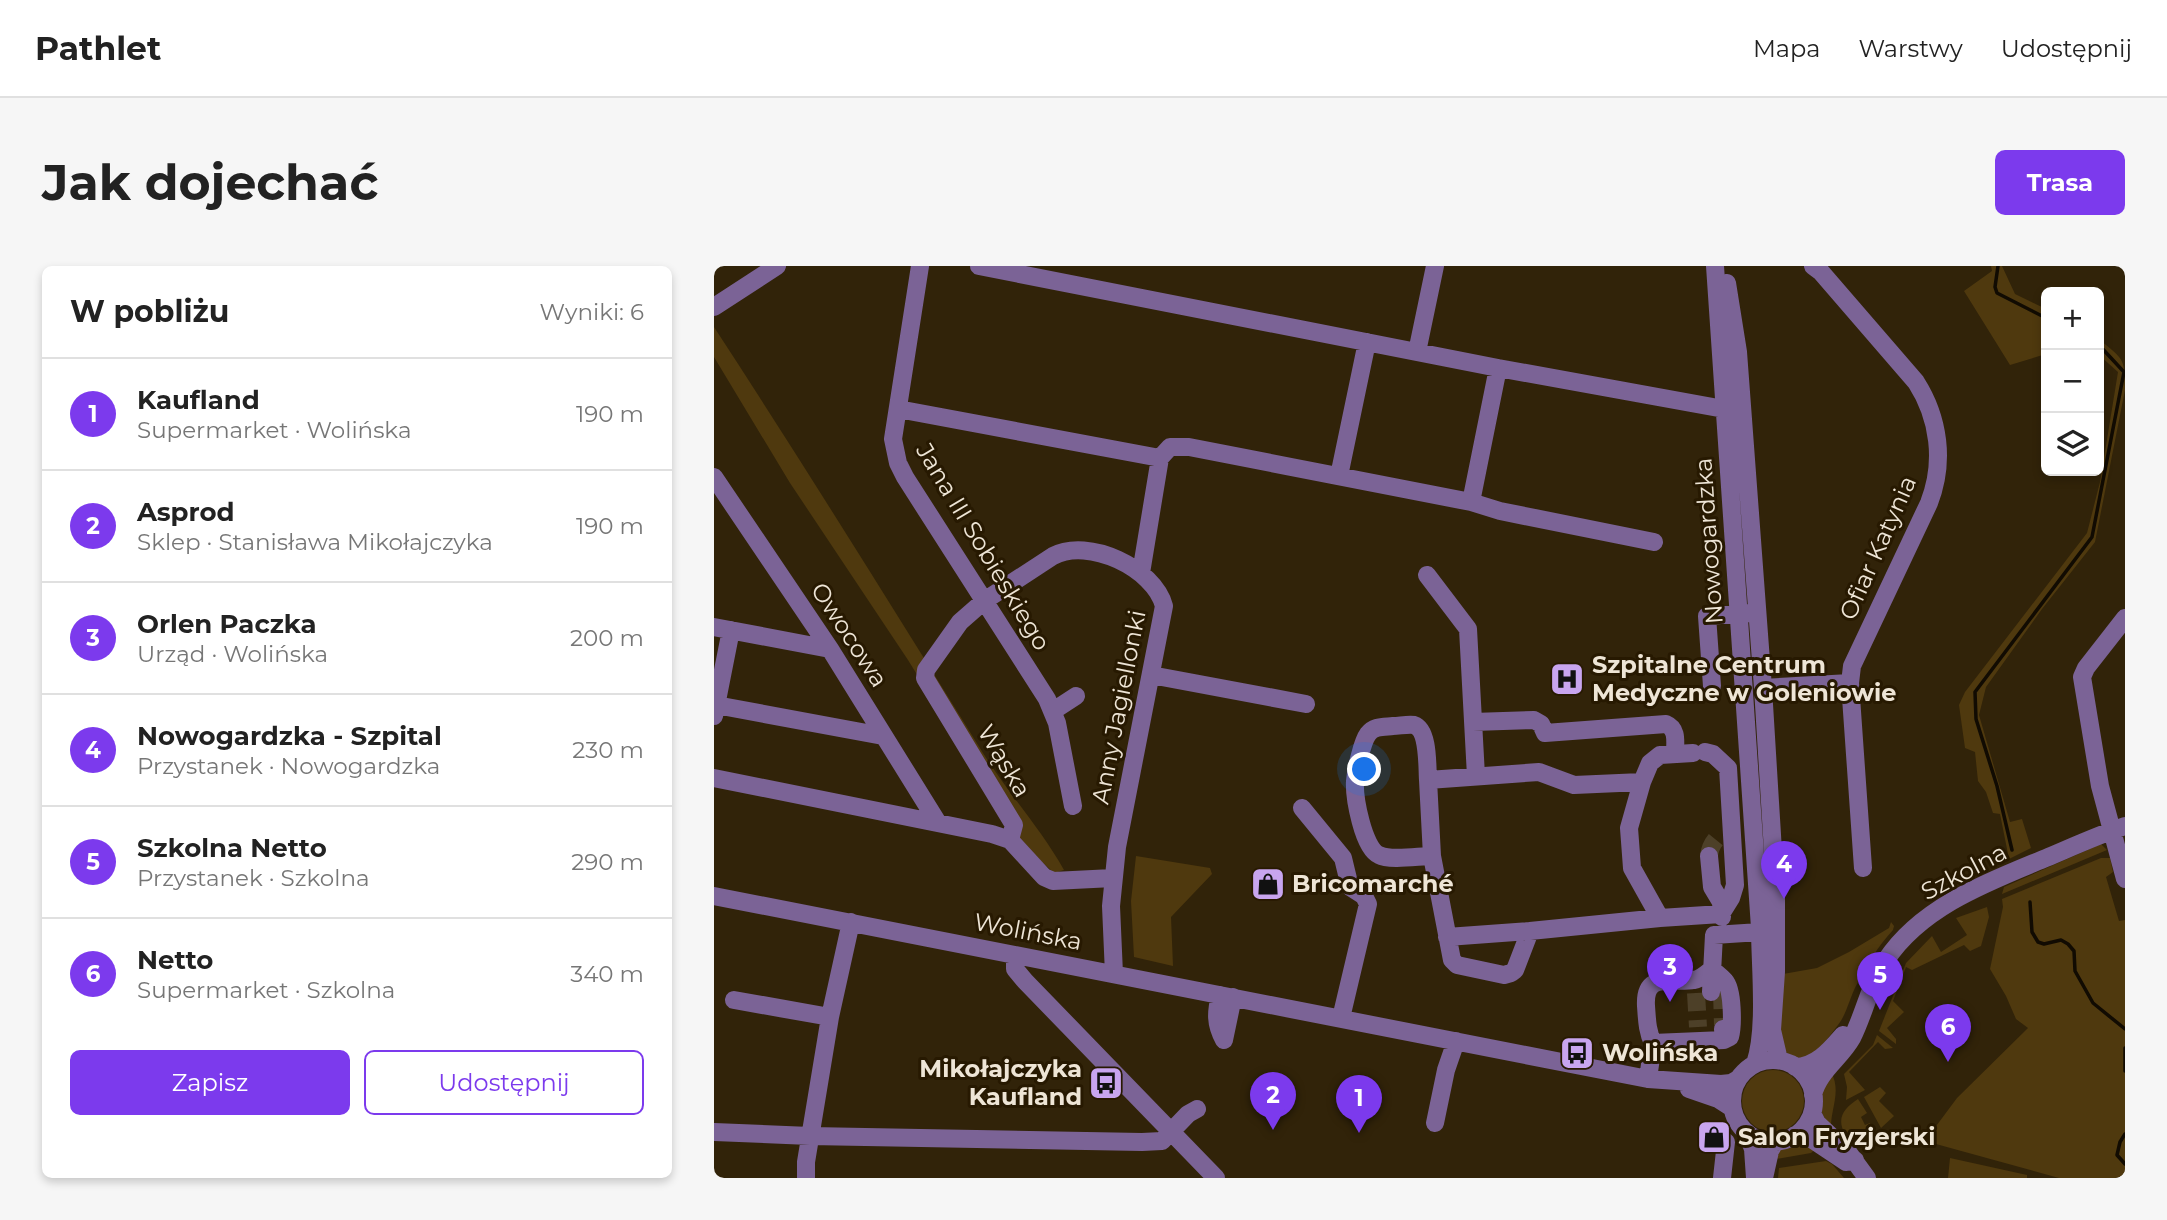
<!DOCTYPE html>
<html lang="pl">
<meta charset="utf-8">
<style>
body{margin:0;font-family:Montserrat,sans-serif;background:#f6f6f6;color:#222}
.controls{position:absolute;right:21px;top:21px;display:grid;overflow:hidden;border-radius:10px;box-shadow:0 4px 10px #0003}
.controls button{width:63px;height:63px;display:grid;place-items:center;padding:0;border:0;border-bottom:2px solid #e0e0e0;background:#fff;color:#222;font:35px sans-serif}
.you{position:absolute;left:651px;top:504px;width:24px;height:24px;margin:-18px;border:5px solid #fff;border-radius:50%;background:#1a73e8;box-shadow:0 0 0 10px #1a73e833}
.badge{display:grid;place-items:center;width:46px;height:46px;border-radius:50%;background:#7c3aed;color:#fff;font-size:23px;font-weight:700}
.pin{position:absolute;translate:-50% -58px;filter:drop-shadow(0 2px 4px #0008)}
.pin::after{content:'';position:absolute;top:37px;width:24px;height:21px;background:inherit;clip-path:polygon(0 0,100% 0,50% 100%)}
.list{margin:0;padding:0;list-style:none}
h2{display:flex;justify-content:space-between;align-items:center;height:91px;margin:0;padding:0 28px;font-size:30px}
h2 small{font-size:23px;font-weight:400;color:#767676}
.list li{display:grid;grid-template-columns:46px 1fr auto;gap:21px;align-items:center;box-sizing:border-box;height:112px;padding:0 28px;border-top:2px solid #e0e0e0}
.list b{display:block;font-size:26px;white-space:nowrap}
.list p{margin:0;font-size:23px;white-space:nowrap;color:#767676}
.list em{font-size:23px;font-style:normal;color:#767676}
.actions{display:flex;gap:14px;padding:21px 28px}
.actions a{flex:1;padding:16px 0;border:2px solid #7c3aed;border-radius:10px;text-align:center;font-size:24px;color:#7c3aed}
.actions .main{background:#7c3aed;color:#fff}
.icon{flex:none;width:38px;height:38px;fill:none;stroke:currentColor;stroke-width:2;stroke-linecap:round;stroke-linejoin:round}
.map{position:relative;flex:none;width:1411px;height:912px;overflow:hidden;border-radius:10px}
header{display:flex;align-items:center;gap:42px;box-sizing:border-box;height:98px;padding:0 35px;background:#fff;border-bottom:2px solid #e0e0e0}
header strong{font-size:33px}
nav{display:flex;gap:38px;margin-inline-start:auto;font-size:24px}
.intro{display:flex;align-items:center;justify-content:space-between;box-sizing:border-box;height:168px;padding:0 42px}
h1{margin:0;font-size:49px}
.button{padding:18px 32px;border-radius:10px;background:#7c3aed;color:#fff;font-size:24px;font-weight:700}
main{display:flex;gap:42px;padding:0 42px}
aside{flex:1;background:#fff;border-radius:10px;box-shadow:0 4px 10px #0003}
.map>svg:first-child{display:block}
</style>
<header>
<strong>Pathlet</strong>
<nav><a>Mapa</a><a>Warstwy</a><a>Udostępnij</a></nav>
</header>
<div class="intro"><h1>Jak dojechać</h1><a class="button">Trasa</a></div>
<main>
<aside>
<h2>W pobliżu<small>Wyniki: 6</small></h2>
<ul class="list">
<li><span class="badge">1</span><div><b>Kaufland</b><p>Supermarket · Wolińska</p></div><em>190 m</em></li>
<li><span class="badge">2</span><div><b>Asprod</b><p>Sklep · Stanisława Mikołajczyka</p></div><em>190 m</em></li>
<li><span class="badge">3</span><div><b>Orlen Paczka</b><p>Urząd · Wolińska</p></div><em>200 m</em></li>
<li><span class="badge">4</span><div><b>Nowogardzka - Szpital</b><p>Przystanek · Nowogardzka</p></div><em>230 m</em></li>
<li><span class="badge">5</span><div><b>Szkolna Netto</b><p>Przystanek · Szkolna</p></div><em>290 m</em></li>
<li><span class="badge">6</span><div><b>Netto</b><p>Supermarket · Szkolna</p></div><em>340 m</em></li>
</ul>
<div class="actions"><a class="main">Zapisz</a><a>Udostępnij</a></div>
</aside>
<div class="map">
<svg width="1411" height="912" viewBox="0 0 1411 912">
<rect width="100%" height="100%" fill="#312309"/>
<!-- green -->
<path fill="#4f390e" d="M1277 0H1288L1301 28 1332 43V88L1296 99 1250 25 1278 5Z
M0 61C92 202 180 344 269 487 294 527 327 563 350 604L340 607 327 595 306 572 281 535 194 394 76 217 0 91Z
M1385 73C1409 94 1411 90 1411 124L1381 276 1328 343 1272 421 1265 449 1296 556 1308 553 1317 582 1295 593 1286 548 1279 547 1272 526 1264 515 1261 486 1251 482 1245 439 1251 426 1373 267 1386 216 1404 106 1385 89Z
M1387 578 1393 584 1288 628 1290 621Z
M422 590 496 602 498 608 457 651 459 700 420 691 417 635Z
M1387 592H1396L1399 606 1392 611 1405 655 1411 654V912H1345L1211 875 1243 832 1314 762 1302 753 1292 730 1276 703 1289 641 1288 633Z
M1273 641 1275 651 1267 680 1256 685 1250 679 1198 704 1192 701 1179 735 1190 746 1173 762 1182 773V778L1165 765 1192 697 1218 670 1227 686 1253 669 1242 652Z
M1177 656 1180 660 1179 664C1164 680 1153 699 1143 718 1137 729 1134 742 1128 753 1124 760 1103 787 1097 789 1090 793 1083 793 1076 789 1055 778 1067 728 1069 708L1103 702 1135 686 1175 662Z
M1163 769 1179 782 1171 783 1164 776 1135 806 1151 824 1132 834 1133 821 1130 808 1159 779Z
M1028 835a31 31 0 1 1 62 0a31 31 0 1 1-62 0Z
M1117 806C1128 826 1116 843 1117 864 1100 834 1104 836 1117 806Z
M1166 821 1172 827 1165 835 1180 850 1167 862 1150 831Z
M1144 833 1153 847 1147 851 1151 859 1156 857 1158 862C1149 871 1143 873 1131 868 1122 852 1130 842 1144 833Z
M1080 876 1103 881 1097 887 1056 894 1064 884Z
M1236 892 1313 909V912H1234Z
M1112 895 1118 898 1130 912H1064L1065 902Z"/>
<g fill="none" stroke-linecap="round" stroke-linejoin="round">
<!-- stream -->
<path stroke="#110b02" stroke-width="3.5" d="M1284 0 1281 21 1283 27 1332 52
M1298 584 1283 520 1262 453 1261 426 1378 271 1410 106 1385 79
M1316 636 1318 666 1324 676 1330 678 1347 674 1354 678 1360 685 1361 705 1379 737 1411 763
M1411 782V805
M1411 868 1406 876 1403 889 1411 898"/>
<!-- minor-tunnel -->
<path stroke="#4d4028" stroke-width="18" stroke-dasharray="18 9" stroke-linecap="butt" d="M995 590C996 580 1000 575 1007 568
M1008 725 1009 759
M982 727 984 761"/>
<!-- minor -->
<path stroke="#7b6396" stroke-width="18" d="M206 0 179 173 184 197 191 211 333 433 343 457 359 540
M265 0 784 102 1021 145
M1001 0 1046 662C1046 700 1053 763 1041 798
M1099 0 1107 6 1202 116C1225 152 1231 196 1215 237L1138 400 1136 417 1149 602
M1013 17 1024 86 1049 422 1062 634V706L1058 764 1065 794
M0 41 63 0
M703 86 721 0
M184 143 446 192 456 181H475L757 236 786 245 940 276
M625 210 653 76
M0 211 116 383 224 557
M757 236 784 102
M427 307 446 192
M713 309 754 363 762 510
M1411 352 1372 402 1368 411 1386 520 1411 613
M0 361 116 383
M437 409 592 438
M998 420 993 350 1035 347
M1049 422 1136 417
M2 439 169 470
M339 445 362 430
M0 450 17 364
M759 456 820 454 827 458 831 467 952 458C964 463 961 476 961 488
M991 486 999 488 1014 502 1021 619 1017 632 1007 648
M979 487 946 489 936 497 928 516 915 562 918 602 946 652 1007 648
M0 512 278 568 296 574 330 611 339 615 399 612
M714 514 718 590
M928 516 860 519 825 506 714 514C713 501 715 464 700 459 694 458 685 460 679 460 669 461 660 460 654 468 648 476 642 504 641 515 640 531 649 582 665 589 676 595 705 590 718 590L738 694 743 699 790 709 797 707 801 704 816 665 946 652
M588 542 629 592 636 621 650 630 654 638 627 752
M296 574 300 559 211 412 212 404 246 356 270 335 339 290C374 271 440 302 450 340L403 581 397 640 400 708
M995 590 998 621 1007 636 1008 651
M0 630 934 813 1007 818 1017 817 1024 813
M733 671 816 665
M301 689V703L311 715 502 912
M997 726 1000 669 1046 666
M506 729C502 746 501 758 510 774
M20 734 116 751
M510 774 519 731
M939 777C933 765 933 753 932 740 930 705 957 718 980 714 987 713 993 707 998 703 1002 707 1008 711 1011 715 1019 724 1019 760 1016 771L1010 774
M1018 835a41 41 0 1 1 82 0a41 41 0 1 1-82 0Z
M1081 801C1102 801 1116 784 1129 769
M934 813 939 777 1010 774 1009 763
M975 823 1004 833 1018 842
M1099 829C1104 806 1127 792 1138 772 1151 746 1155 720 1172 694 1208 640 1274 616 1332 592 1358 581 1384 569 1411 560
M1098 847 1103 857 1134 886 1153 912
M721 857 732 804 742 775
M0 866 96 870 428 876 448 875 474 848 483 843
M1033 867 1039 883 1041 912
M1081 869 1096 872 1132 896 1141 894
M92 912V896L116 751 137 656
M1008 912 1012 876
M1050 912 1056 885 1061 876"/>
</g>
<!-- icons -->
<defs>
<g id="hospital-square" transform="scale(1.75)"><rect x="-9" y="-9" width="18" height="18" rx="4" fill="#c8a5ef" stroke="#271901"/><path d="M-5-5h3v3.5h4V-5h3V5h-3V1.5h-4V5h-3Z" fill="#111"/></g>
<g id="shop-square" transform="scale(1.75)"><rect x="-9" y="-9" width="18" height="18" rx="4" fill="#c8a5ef" stroke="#271901"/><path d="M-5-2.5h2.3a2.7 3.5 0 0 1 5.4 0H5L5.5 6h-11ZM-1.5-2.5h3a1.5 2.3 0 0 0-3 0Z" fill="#111"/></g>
<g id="bus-square" transform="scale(1.75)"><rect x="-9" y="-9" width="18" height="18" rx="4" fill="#c8a5ef" stroke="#271901"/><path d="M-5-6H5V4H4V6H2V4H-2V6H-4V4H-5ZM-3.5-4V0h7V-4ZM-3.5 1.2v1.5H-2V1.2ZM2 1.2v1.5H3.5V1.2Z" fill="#111"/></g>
</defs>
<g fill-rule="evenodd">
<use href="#hospital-square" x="853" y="413"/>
<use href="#shop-square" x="554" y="618"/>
<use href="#bus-square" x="863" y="787"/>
<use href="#bus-square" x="392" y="817"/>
<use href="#shop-square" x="1000" y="871"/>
</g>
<g text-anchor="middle" stroke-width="6" stroke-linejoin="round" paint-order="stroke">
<!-- street labels -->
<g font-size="24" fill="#eee5d6" stroke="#271901">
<text transform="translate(995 275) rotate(-94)" y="8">Nowogardzka</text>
<text transform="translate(269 281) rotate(59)" y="8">Jana III Sobieskiego</text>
<text transform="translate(1164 282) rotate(-66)" y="8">Ofiar Katynia</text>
<text transform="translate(135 369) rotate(57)" y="8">Owocowa</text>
<text transform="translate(405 441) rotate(-79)" y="8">Anny Jagiellonki</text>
<text transform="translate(290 495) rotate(59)" y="8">Wąska</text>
<text transform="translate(1250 606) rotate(-28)" y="8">Szkolna</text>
<text transform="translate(314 666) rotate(11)" y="8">Wolińska</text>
</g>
<!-- poi labels -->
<g font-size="24" font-weight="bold" fill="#eee5d6" stroke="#271901" text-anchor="start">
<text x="878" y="407">Szpitalne Centrum<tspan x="878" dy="28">Medyczne w Goleniowie</tspan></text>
<text x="578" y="626">Bricomarché</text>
<text x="888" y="795">Wolińska</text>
<text x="368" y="811" text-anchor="end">Mikołajczyka<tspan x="368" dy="28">Kaufland</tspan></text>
<text x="1024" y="879">Salon Fryzjerski</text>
</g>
</g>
</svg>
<div class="controls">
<button>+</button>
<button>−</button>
<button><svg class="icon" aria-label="layers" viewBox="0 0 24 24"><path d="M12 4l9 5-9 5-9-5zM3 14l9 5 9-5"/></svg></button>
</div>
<div class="you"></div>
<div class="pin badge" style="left:645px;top:867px">1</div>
<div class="pin badge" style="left:559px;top:864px">2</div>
<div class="pin badge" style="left:956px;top:736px">3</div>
<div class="pin badge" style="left:1070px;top:633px">4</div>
<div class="pin badge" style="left:1166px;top:744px">5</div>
<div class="pin badge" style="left:1234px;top:796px">6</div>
</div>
</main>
